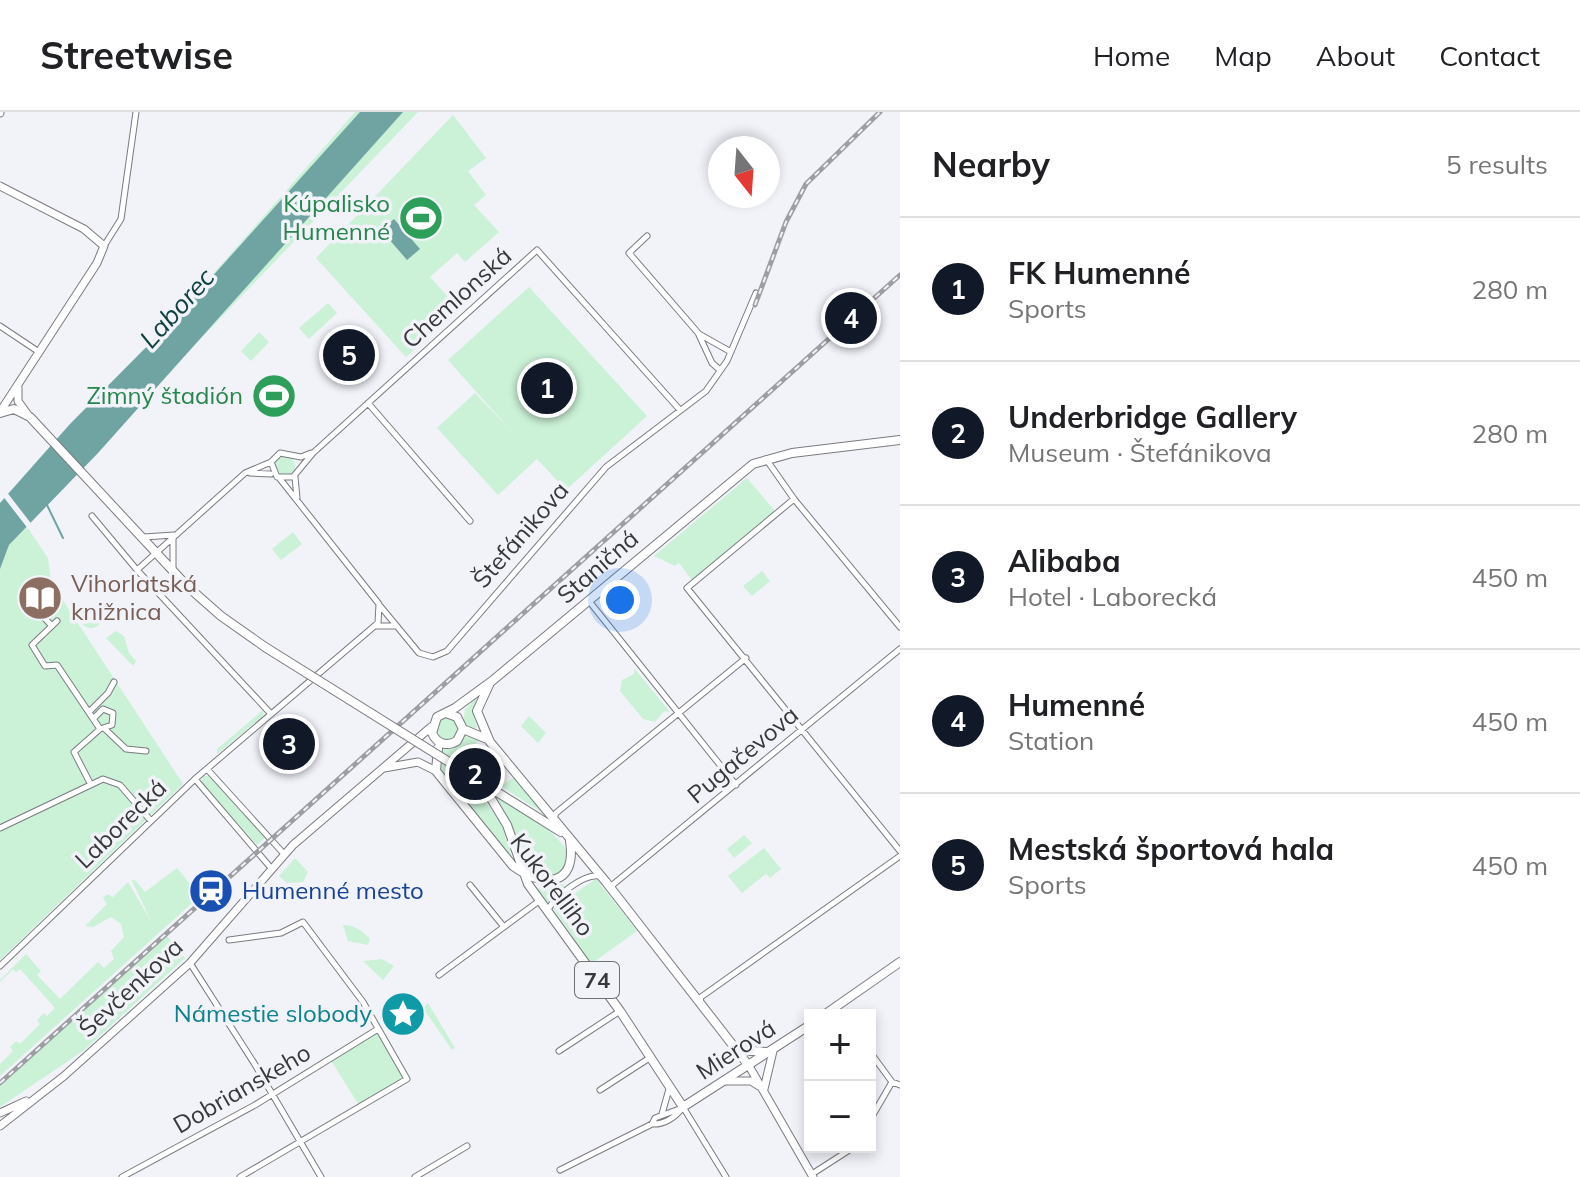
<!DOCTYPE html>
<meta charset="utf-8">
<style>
body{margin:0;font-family:Mulish,sans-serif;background:#f2f2f2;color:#202124}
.controls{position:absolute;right:24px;bottom:24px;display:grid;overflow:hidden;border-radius:0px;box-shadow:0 4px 12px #0003}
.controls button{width:72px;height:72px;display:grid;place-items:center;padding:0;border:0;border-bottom:2px solid #e0e0e0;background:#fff;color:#202124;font:40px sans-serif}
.compass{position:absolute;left:708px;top:24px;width:72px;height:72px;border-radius:50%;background:#fff;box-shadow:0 4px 12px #0003;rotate:163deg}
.you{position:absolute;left:620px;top:488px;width:28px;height:28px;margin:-20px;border:6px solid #fff;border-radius:50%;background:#1a73e8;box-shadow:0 0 0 12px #1a73e833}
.badge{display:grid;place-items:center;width:52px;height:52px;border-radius:50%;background:#111827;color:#fff;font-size:26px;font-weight:700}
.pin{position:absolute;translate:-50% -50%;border:4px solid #fff;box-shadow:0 2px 8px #0006}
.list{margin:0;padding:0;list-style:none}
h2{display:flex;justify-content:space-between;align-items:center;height:104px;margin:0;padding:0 32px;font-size:34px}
h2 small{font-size:26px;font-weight:400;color:#757577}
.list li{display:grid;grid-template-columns:52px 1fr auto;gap:24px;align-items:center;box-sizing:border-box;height:144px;padding:0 32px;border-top:2px solid #e0e0e0}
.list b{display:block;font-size:30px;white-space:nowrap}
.list p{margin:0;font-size:26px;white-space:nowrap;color:#757577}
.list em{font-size:26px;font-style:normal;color:#757577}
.map{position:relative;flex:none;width:900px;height:1065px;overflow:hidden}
header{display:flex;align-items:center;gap:48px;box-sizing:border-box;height:112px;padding:0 40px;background:#fff;border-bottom:2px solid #e0e0e0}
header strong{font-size:38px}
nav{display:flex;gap:44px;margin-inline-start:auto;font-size:28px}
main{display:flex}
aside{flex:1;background:#fff}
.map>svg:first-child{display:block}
</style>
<header>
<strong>Streetwise</strong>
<nav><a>Home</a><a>Map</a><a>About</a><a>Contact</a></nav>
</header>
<main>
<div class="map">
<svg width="900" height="1065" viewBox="0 0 900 1065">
<rect width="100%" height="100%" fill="#f1f3f9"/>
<!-- green -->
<path fill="#cbf1d7" d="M355 0H418L189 239 163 219Z
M453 3 486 46 468 59 486 83 474 93 499 120 465 150 457 141 430 165 459 197 406 245 316 146Z
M529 175 647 304 566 378 537 347 498 383 437 316 475 281 514 322 448 248Z
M328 191 337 201 309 227 299 216Z
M259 220 269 230 251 249 241 239Z
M275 354a10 10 0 1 1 20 0a10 10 0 1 1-20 0Z
M747 366 775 399 692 468 679 451 675 454 654 444Z
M27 415 48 446 51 470 183 672 0 848V457L9 433Z
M293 420 302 432 281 448 272 437Z
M762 459 770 469 752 484 743 474Z
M80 505a11 11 0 1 1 22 0a11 11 0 1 1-22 0Z
M116 519 124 524 129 541 136 549 133 554 106 526Z
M634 556 670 600 664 599 655 610 643 607 620 579 622 568 634 562Z
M477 584 473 602 477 615 473 618 463 611 465 598Z
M263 598V604L217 642V637Z
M529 604 546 621 538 631 521 614Z
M434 617a12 12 0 1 1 24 0a12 12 0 1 1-24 0Z
M464 621 481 627 468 638 492 667 487 665 475 677 501 710 514 750 438 657 442 635Z
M204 664H209L265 726 257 733 201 670Z
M514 665 547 704 501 674Z
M488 677C505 688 617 750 546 765L529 758 505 700Z
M744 723 752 731 734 746 727 737Z
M764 736 781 757 770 766 766 762 742 781 728 764Z
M295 746 308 760 303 770 287 771 279 764Z
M177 756 200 784 0 964V952L13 939 10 935 16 929 20 932 40 912 37 908 44 901 47 904 55 896 20 857 16 860 13 857 0 870V868L26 842 41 859 37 863 60 887 98 850 104 856 114 847 111 839 124 825 121 812 111 805 93 815 85 814 107 792 103 786 107 782 113 785 128 770 151 809 132 769 134 767 145 780Z
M596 767 637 819 591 852 553 796Z
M563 772 566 777 547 794 535 777Z
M343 813C355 813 362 819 370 827L368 833 348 829Z
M167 824 185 846 83 939 0 995V973Z
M382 847 394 854 383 868 363 849Z
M428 891 455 936 452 938 423 896Z
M378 917 407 967 360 995 330 947Z"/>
<!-- water -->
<path fill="#70a4a3" d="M360 0H403L98 341 9 433 0 457V391L70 312 174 207Z
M394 107 420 137 407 148 381 118Z"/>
<!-- pier -->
<path fill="#f1f3f9" d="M6 379 33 414 29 418 2 383Z"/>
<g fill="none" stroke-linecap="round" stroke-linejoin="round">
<!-- stream -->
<path stroke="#70a4a3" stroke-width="2" d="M46 391 63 426"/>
<!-- street casing -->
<g stroke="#7a7b80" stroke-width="7">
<path id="street" d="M647 124 629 141 699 222 731 240
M104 134 121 107 136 0
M0 214 39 240
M699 223 712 251 720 258
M368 291 470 409
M766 347 794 387 900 515
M271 350 277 365H293L313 341 537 138 680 298
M250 361 271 362
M295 365 297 386
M794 387 687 476 900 739
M92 404 137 458 271 602
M144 425 174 423
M173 456V427
M137 458 245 361 271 350 280 341 301 345 311 341
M22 482 52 514
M589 489 736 673
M381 495 419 541 433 545 447 539 606 355 706 279 727 249 756 181
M57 509 32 533 45 554 57 553 100 617 74 640 90 671
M375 514H396
M89 600 108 581 114 570
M94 606 103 597 113 601 112 613 100 617
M105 617 126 637 146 639
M207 657 284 742
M195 667 271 756
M554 706 556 701 746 546
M0 716 103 667 120 673 151 709
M470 773 504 815
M610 775 900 537
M547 799C555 785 583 761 600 764
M229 828 281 821 303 810 363 890 407 967 240 1065
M190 851 254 951 321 1065
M0 854 195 667 378 511 379 492 280 367
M439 863 539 789
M700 890 701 885 900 744
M559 939 620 899
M870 940 892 970 900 973
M600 978 651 945
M683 995 726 1065
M662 1002 669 977
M870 1008 892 970
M652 1012 655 1006 682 996
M560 1058 652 1012C664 1013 676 1005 683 995
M812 1062 854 1035
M122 1065 255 993 378 917
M415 1065 467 1034"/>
</g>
<!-- secondary casing -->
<g stroke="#7a7b80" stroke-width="9">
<path id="secondary" d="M0 1V0
M0 74 84 117 104 134 97 151 0 300
M18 275V289L28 303
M384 656 418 650 436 659
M749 954 813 1065
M725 969H751L759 974
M764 977 773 939
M0 1001 26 989
M0 1014 64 964 190 851 293 733 431 615"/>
</g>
<!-- primary casing -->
<g stroke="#7a7b80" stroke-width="10">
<path id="primary" d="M0 301 14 297 30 305 187 474 221 504 265 535
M489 573 477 599 490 630 606 770 749 954
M446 601 457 605 463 617 457 629C447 635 437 632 432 621L437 605 455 596 492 569 753 352 792 341 900 328
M463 617 487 627
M438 636 436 659 513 754C543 776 577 775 570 729
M481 670 507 713 528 772 620 899 683 995 810 913
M481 670 561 720
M824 903 900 850
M737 938 767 940"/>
</g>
<!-- street -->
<use href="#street" stroke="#fff" stroke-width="5"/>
<!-- secondary -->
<use href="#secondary" stroke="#fff" stroke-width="7"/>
<!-- primary -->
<use href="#primary" stroke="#fff" stroke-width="8"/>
<!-- rail casing -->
<g stroke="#9c9ea2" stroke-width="5">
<path id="rail" d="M755 193 786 110 806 72 880 0
M0 971 900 163"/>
</g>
<!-- rail -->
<use href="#rail" stroke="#f1f3f9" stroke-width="2" stroke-dasharray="6" stroke-linecap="butt"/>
<!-- primary-bridge casing -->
<g stroke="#7a7b80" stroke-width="10" stroke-linecap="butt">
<path id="primary-bridge" d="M265 535 481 670"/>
</g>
<!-- primary-bridge -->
<use href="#primary-bridge" stroke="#fff" stroke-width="8"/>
</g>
<!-- icons -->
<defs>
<g id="stadium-disc" transform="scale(2.3)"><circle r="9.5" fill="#2e9e5b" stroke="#f1f3f9"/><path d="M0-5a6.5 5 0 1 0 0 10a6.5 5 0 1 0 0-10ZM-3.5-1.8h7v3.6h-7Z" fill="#fff"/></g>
<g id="library-disc" transform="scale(2.3)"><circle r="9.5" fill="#8d6e63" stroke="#f1f3f9"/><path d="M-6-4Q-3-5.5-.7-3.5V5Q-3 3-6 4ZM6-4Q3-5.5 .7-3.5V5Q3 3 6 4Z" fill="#fff"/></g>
<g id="station-disc" transform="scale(2.3)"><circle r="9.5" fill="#1a4fb4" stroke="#f1f3f9"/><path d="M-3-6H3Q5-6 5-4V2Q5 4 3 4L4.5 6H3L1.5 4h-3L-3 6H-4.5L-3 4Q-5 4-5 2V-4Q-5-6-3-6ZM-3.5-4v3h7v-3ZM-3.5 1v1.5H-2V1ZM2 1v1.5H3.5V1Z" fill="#fff"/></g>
<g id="sight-disc" transform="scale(2.3)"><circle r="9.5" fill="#0f9aa8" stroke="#f1f3f9"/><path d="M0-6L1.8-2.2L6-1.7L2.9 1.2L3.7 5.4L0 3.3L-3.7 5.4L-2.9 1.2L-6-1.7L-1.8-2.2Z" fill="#fff"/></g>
</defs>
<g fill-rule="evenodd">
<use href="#stadium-disc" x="421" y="106"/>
<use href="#stadium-disc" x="274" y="284"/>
<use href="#library-disc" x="40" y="486"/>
<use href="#station-disc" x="211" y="779"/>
<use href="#sight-disc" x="403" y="902"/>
</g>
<g text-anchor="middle" stroke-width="7" stroke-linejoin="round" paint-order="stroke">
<!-- shield labels -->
<rect fill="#f1f3f9" stroke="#6f7073" stroke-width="2" x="575" y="850" width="44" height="36" rx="6"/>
<g font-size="22" font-weight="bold" fill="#37383a">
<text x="597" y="876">74</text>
</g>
<!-- leisure labels -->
<g font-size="24" fill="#27864d" stroke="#f1f3f9" text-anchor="end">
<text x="390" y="100">Kúpalisko<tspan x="390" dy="28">Humenné</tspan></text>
<text x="243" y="292">Zimný štadión</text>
</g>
<!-- street labels -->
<g font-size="24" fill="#37383a" stroke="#f1f3f9">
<text transform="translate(457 186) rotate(-42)" y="8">Chemlonská</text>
<text transform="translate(521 423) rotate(-49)" y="8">Štefánikova</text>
<text transform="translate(598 455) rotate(-41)" y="8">Staničná</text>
<text transform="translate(743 643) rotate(-40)" y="8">Pugačevova</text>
<text transform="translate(121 712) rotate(-44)" y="8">Laborecká</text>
<text transform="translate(552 773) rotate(53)" y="8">Kukorelliho</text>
<text transform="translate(131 876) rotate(-43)" y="8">Ševčenkova</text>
<text transform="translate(736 938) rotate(-33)" y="8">Mierová</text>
<text transform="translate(242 977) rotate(-30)" y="8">Dobrianskeho</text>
</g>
<!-- education labels -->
<g font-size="24" fill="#785e54" stroke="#f1f3f9" text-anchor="start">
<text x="71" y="480">Vihorlatská<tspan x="71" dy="28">knižnica</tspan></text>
</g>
<!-- transit labels -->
<g font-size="24" fill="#164399" stroke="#f1f3f9" text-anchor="start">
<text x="242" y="787">Humenné mesto</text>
</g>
<!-- culture labels -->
<g font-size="24" fill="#0d838f" stroke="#f1f3f9" text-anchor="end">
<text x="372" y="910">Námestie slobody</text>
</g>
<!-- water labels -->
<g font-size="26" font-style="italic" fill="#0f4141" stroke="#f1f3f9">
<text transform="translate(177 196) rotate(-48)" y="9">Laborec</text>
</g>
</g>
</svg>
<div class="controls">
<button>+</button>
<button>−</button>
</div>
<svg class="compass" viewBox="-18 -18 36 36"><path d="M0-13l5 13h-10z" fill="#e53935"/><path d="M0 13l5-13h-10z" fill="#757577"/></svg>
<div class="you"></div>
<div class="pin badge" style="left:547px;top:276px">1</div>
<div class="pin badge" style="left:475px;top:662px">2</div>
<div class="pin badge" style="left:289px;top:632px">3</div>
<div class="pin badge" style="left:851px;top:206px">4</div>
<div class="pin badge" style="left:349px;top:243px">5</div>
</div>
<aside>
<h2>Nearby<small>5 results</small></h2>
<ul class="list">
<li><span class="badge">1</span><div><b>FK Humenné</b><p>Sports</p></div><em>280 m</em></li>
<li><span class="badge">2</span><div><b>Underbridge Gallery</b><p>Museum · Štefánikova</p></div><em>280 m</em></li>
<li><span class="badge">3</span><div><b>Alibaba</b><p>Hotel · Laborecká</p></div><em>450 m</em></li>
<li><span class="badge">4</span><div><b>Humenné</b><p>Station</p></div><em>450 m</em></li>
<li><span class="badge">5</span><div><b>Mestská športová hala</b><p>Sports</p></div><em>450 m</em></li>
</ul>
</aside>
</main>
